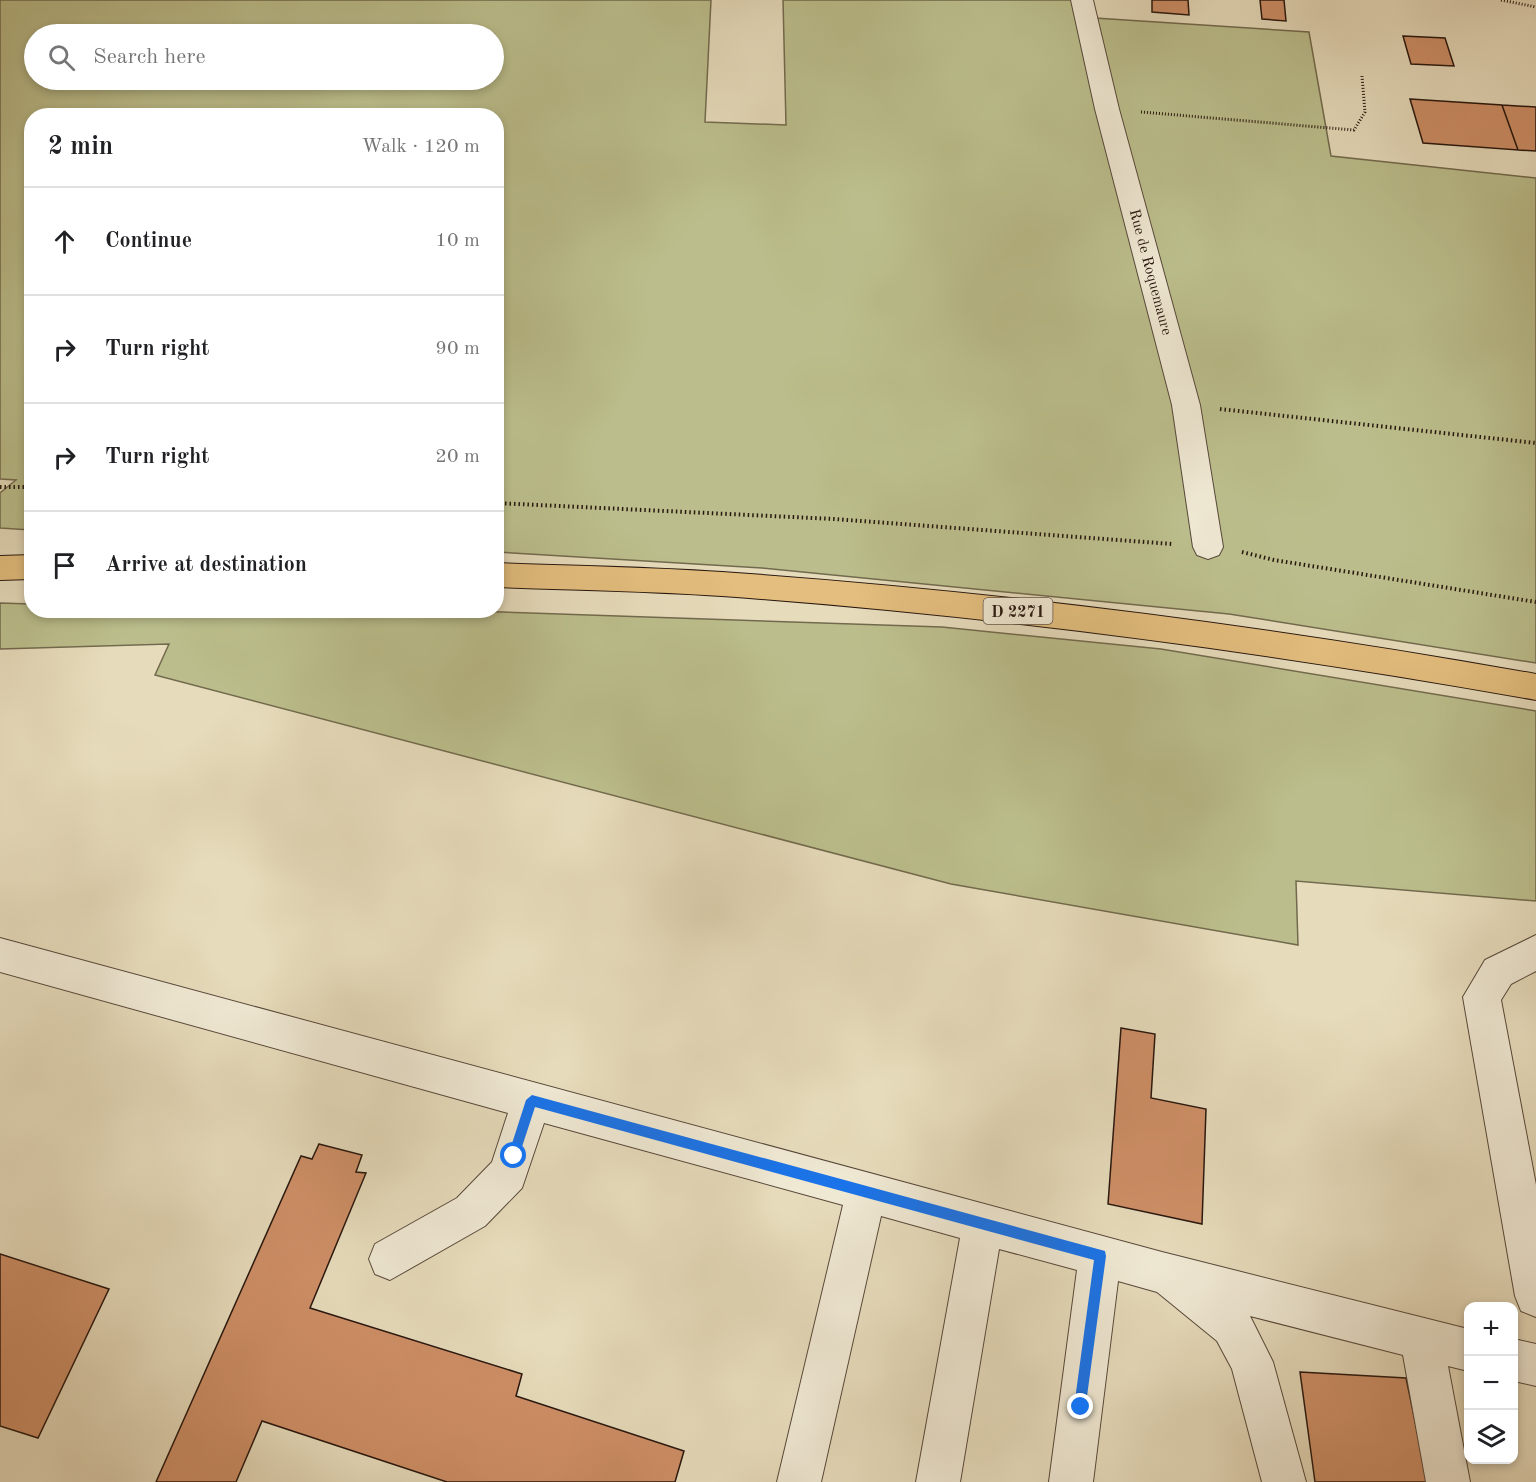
<!DOCTYPE html>
<meta charset="utf-8">
<style>
body{margin:0;font-family:"Old Standard TT",serif;background:#f6f6f6;color:#202124}
.controls{position:absolute;right:18px;bottom:18px;display:grid;overflow:hidden;border-radius:12px;box-shadow:0 3px 9px #0003}
.controls button{width:54px;height:54px;display:grid;place-items:center;padding:0;border:0;border-bottom:2px solid #e0e0e0;background:#fff;color:#202124;font:30px sans-serif}
.stop{position:absolute;width:18px;height:18px;margin:-14px;border:4px solid #1a73e8;border-radius:50%;background:#fff}
.stop.end{background:#1a73e8;border-color:#fff;box-shadow:0 2px 6px #0008}
.list{margin:0;padding:0;list-style:none}
h2{display:flex;justify-content:space-between;align-items:center;height:78px;margin:0;padding:0 24px;font-size:26px}
h2 small{font-size:20px;font-weight:400;color:#757577}
.list li{display:grid;grid-template-columns:39px 1fr auto;gap:18px;align-items:center;box-sizing:border-box;height:108px;padding:0 24px;border-top:2px solid #e0e0e0}
.list b{display:block;font-size:22px;white-space:nowrap}
.list em{font-size:20px;font-style:normal;color:#757577}
.icon{flex:none;width:33px;height:33px;fill:none;stroke:currentColor;stroke-width:2;stroke-linecap:round;stroke-linejoin:round}
.map{position:relative;flex:none;width:1536px;height:1482px;overflow:hidden}
.search{position:absolute;background:#fff;box-shadow:0 3px 9px #0003;left:24px;top:24px;width:480px;height:66px;display:flex;align-items:center;gap:15px;box-sizing:border-box;padding:0 21px;border-radius:33px;color:#757577;font-size:22px}
.panel{position:absolute;background:#fff;box-shadow:0 3px 9px #0003;left:24px;top:108px;width:480px;height:510px;border-radius:24px}
.map>svg:first-child{display:block}
</style>
<div class="map">
<svg width="1536" height="1482" viewBox="0 0 1536 1482">
<rect width="100%" height="100%" fill="#e6dbbb"/>
<filter id="stains"><feTurbulence type="fractalNoise" baseFrequency=".00333" numOctaves="4"/><feColorMatrix values="0 0 0 0 .2 0 0 0 0 .09 0 0 0 0 .02 0 0 0 .5 -.17"/></filter>
<radialGradient id="worn" r=".72"><stop offset=".6" stop-color="#630" stop-opacity="0"/><stop offset="1" stop-color="#630" stop-opacity=".3"/></radialGradient>
<!-- green -->
<path fill="#bbbe8c" stroke="#726a4e" stroke-width="1.5" fill-rule="evenodd" d="M0 0H711L705 122 786 125 783 0H1091L1095 18 1309 32 1331 156 1536 178V663L1229 614 762 568 497 552 496 116H32L31 530 0 528V493L16 480 0 479ZM34 34H494V80H34Z
M0 603 31 604 32 610 471 611 942 627 1161 649 1536 711V901L1296 881 1298 945 951 884 155 675 169 644 0 649Z"/>
<!-- building -->
<path fill="#ce8f67" stroke="#28170f" stroke-width="1.5" d="M1152 0H1188L1189 15 1152 12Z
M1260 0H1284L1286 21 1262 19Z
M1403 36 1445 38 1454 66 1411 64Z
M1410 99 1502 105 1518 150 1423 143Z
M1502 105 1536 107V151L1518 150Z
M1121 1028 1155 1034 1151 1098 1206 1109 1202 1224 1108 1204Z
M319 1144 362 1155 356 1172 366 1173 310 1308 522 1374 516 1396 684 1451 675 1482H447L262 1421 236 1482H156L301 1156 312 1159Z
M0 1254 109 1289 38 1438 0 1426Z
M1300 1372 1406 1378 1428 1482H1315Z"/>
<g fill="none" stroke-linecap="round" stroke-linejoin="round">
<!-- minor casing -->
<g stroke="#58483a" stroke-width="2">
<path id="minor" d="M1071 0H1093L1119 109 1200 405 1223 547 1219 555 1208 559 1197 555 1193 547 1172 405 1095 109Z
M1536 935V971L1511 984 1501 1000 1536 1185V1317L1521 1311 1515 1296 1463 997 1485 960Z
M0 938 1162 1252 1468 1329V1371L1448 1366 1470 1482H1426L1403 1355 1250 1316 1273 1362 1306 1482H1262L1232 1369 1217 1341 1157 1292 1118 1281 1093 1482H1049L1077 1270 999 1249 960 1482H916L960 1238 881 1216 821 1482H777L843 1205 544 1123 522 1188 485 1226 390 1280 375 1274 369 1259 375 1244 457 1198 492 1162 508 1113 0 972Z
M1514 1339 1536 1344V1386L1514 1381Z"/>
</g>
<!-- highway casing -->
<g stroke="#28170f" stroke-width="2">
<path id="highway" d="M32 555V579L0 580V556Z
M496 563C572 566 647 567 722 572 995 591 1267 626 1536 674V700C1267 652 996 616 722 596 647 591 572 590 496 587Z"/>
</g>
<!-- path-far1 -->
<path stroke="#28170f" stroke-width="3" stroke-dasharray="1 2" stroke-linecap="butt" d="M1501 0 1536 7
M1141 112 1354 130 1365 112 1362 76"/>
<!-- path -->
<path stroke="#28170f" stroke-width="4" stroke-dasharray="1.5 3" stroke-linecap="butt" d="M1220 409 1536 443
M0 487H32
M496 503 834 519 1172 544
M1242 552 1274 560 1536 602"/>
<!-- minor -->
<use href="#minor" fill="#efe8d3" fill-rule="evenodd"/>
<!-- highway -->
<use href="#highway" fill="#e3be7e" fill-rule="evenodd"/>
</g>
<!-- route -->
<path fill="#1a73e8" d="M532 1095 1105 1251 1106 1256 1085 1411H1076L1074 1407 1094 1260 535 1107 519 1156 514 1161 508 1156 526 1100Z"/>
<g text-anchor="middle" stroke-width="6" stroke-linejoin="round" paint-order="stroke">
<!-- far-street labels -->
<g font-size="15" fill="#28170f" stroke="#efe8d3">
<text transform="translate(1151 272) rotate(75)" y="5">Rue de Roquemaure</text>
</g>
<!-- shield labels -->
<rect fill="#efe8d3" stroke="#64564a" stroke-width="1.5" x="983.5" y="598" width="69" height="26" rx="4.5"/>
<g font-size="16" font-weight="bold" fill="#28170f">
<text x="1018" y="617">D 2271</text>
</g>
</g>
<rect width="100%" height="100%" filter="url(#stains)"/>
<rect width="100%" height="100%" fill="url(#worn)"/>
</svg>
<div class="controls">
<button>+</button>
<button>−</button>
<button><svg class="icon" aria-label="layers" viewBox="0 0 24 24"><path d="M12 4l9 5-9 5-9-5zM3 14l9 5 9-5"/></svg></button>
</div>
<div class="stop" style="left:514px;top:1156px"></div>
<div class="stop end" style="left:1081px;top:1407px"></div>
<div class="search"><svg class="icon" aria-label="search" viewBox="0 0 24 24"><circle cx="10" cy="10" r="6"/><path d="M15 15l6 6"/></svg>Search here</div>
<section class="panel">
<h2>2 min<small>Walk · 120 m</small></h2>
<ul class="list">
<li><svg class="icon" aria-label="ahead" viewBox="0 0 24 24"><path d="M12 20V5M6 11l6-6 6 6"/></svg><div><b>Continue</b></div><em>10 m</em></li>
<li><svg class="icon" aria-label="right" viewBox="0 0 24 24"><path d="M7 20v-9h11M14 6l5 5-5 5"/></svg><div><b>Turn right</b></div><em>90 m</em></li>
<li><svg class="icon" aria-label="right" viewBox="0 0 24 24"><path d="M7 20v-9h11M14 6l5 5-5 5"/></svg><div><b>Turn right</b></div><em>20 m</em></li>
<li><svg class="icon" aria-label="arrive" viewBox="0 0 24 24"><path d="M6 21V4h12l-3 4 3 4H6"/></svg><div><b>Arrive at destination</b></div></li>
</ul>
</section>
</div>
